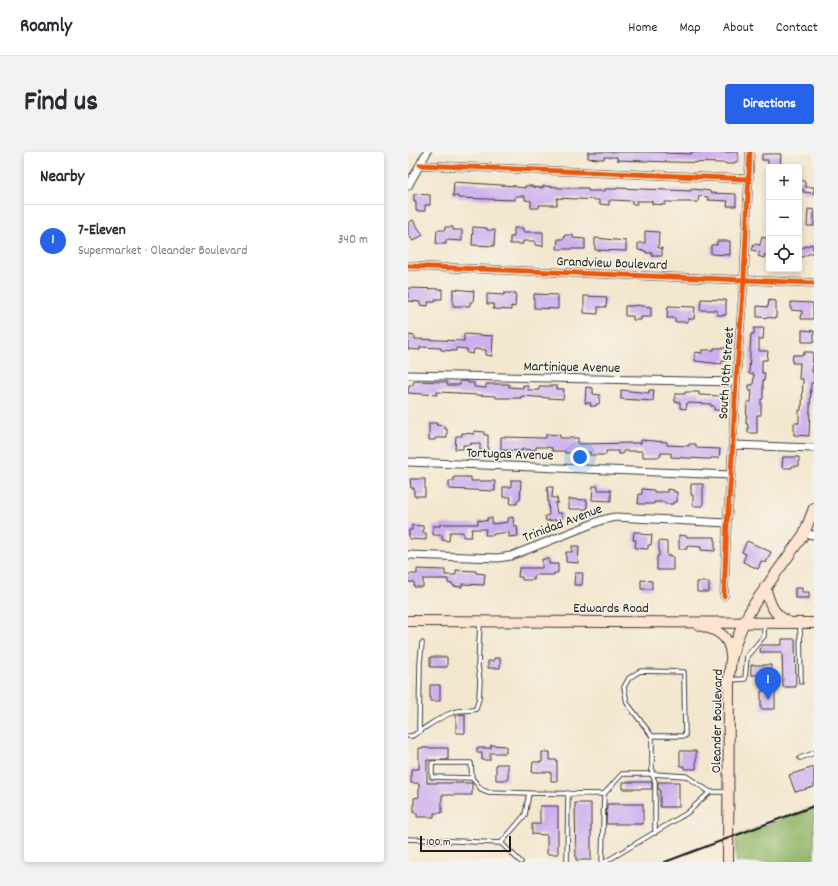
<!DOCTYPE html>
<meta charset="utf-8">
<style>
body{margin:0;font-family:Dekko,sans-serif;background:#f2f2f3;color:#2b2b33}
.controls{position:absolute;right:12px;top:12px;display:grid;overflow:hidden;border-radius:4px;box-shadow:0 2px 6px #0003}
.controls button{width:36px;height:36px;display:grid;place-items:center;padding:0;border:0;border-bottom:1px solid #e1e1e2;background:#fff;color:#2b2b33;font:20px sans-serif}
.scale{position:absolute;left:12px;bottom:10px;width:91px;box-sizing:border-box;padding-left:4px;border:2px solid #1c1c1c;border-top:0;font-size:11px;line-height:14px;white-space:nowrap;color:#1c1c1c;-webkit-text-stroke:3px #f7f3e8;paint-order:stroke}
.you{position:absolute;left:172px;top:305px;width:14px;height:14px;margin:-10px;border:3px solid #fff;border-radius:50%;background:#1a73e8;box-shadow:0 0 0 6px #1a73e833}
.badge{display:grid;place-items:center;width:26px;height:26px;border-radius:50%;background:#2563eb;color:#fff;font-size:13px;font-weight:700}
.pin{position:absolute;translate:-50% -33px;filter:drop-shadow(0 1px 2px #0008)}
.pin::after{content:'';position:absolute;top:21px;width:14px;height:12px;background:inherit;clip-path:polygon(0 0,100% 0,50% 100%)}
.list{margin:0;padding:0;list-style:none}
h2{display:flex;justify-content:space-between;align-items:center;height:52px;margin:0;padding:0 16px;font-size:17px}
h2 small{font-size:13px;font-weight:400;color:#7c7c81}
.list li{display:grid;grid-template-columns:26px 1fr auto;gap:12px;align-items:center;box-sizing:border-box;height:72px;padding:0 16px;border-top:1px solid #e1e1e2}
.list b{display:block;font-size:15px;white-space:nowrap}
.list p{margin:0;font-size:13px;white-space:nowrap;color:#7c7c81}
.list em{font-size:13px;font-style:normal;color:#7c7c81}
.icon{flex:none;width:22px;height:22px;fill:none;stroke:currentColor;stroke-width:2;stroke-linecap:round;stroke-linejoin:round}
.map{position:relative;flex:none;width:406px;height:710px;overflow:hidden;border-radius:4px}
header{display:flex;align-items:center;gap:24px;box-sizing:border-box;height:56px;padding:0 20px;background:#fff;border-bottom:1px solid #e1e1e2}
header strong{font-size:19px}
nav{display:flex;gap:22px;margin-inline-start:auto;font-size:14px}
.intro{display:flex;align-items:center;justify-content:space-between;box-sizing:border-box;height:96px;padding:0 24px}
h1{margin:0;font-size:28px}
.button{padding:10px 18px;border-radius:4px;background:#2563eb;color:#fff;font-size:14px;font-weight:700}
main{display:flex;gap:24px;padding:0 24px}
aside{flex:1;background:#fff;border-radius:4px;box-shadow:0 2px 6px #0003}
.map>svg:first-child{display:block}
</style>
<header>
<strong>Roamly</strong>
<nav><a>Home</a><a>Map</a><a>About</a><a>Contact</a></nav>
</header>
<div class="intro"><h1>Find us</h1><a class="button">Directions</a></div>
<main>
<aside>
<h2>Nearby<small></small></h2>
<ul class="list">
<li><span class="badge">1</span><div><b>7-Eleven</b><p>Supermarket · Oleander Boulevard</p></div><em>340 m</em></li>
</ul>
</aside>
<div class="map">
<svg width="406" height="710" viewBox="0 0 406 710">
<rect width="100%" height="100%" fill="#f7f3e8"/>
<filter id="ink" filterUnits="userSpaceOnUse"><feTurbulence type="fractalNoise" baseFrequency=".025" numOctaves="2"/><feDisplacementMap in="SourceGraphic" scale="8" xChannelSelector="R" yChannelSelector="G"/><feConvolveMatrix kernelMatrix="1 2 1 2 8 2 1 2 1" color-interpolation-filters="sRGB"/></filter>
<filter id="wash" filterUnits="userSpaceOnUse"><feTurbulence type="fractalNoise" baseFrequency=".012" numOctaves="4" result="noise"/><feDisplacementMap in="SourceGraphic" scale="16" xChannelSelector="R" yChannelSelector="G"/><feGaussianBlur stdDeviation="0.9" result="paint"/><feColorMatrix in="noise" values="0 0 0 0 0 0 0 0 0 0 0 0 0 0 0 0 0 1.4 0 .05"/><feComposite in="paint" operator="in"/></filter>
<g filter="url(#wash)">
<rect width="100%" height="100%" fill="#f3e6ce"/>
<!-- forest -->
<path fill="#92b66a" stroke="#576943" d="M406 655V710H328V684Z"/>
<g id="blocks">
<!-- building -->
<path fill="#cdafee" d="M180 0H257V1L283 2V0H330V10H326V12H318V11L263 10 209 8V5H196V7H190L180 6Z
M354 2H373L372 15H360V8H354Z
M391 29H397V35H406V41L395 40V37H391Z
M46 30 108 34V35L117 36V34H124V35L135 36V34L150 35V36H180V39H197V37H209V36L283 39V37L294 38 302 39V41L328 42V54H319L320 49 300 48V45L291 44 290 50H257V53L244 52V49H229V52H224V49L203 48 201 49V53L191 52V48L149 46V53H131V56H123V49L117 48V44H107V48L50 46V44H45Z
M6 42 22 43V53H17V59H8V49H6Z
M400 57 406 58V74H399Z
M5 68 15 83 5 89 0 82V71Z
M37 75H45V78H54V89L38 88V92H28L29 78H37Z
M65 75 79 76V78H87L86 94 64 93Z
M106 76H115V80H135V94L127 93V89H115V92H102V85H106Z
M237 79 251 80 250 96H254V104H244V101H238V99L230 98V91H237Z
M157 83H165V86L177 87V97H149L150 87H156Z
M354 85 361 87V103L357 102 356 106 350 104 352 100 344 98 346 92 352 93Z
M187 86 218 89V99L187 98Z
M309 89H322V103L303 102V93H309Z
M404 92 406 100 391 106V97Z
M0 136 34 137V147H27V150H20V154L12 153V150L0 149Z
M45 137 66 139 65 150H62V154H45Z
M96 141H108L107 155 103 154V158L85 157 86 152H79V142L96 143Z
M126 142 150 143V157L126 156Z
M176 144 199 145 198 155H190V162L176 161Z
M293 147 318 148V163H309V158H292Z
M361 148 368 149V166L349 165V154L360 155Z
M383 150 405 151V167H393L394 159 383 158Z
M226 153 243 155V165H233V168H225V164H217V154H226Z
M260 154 287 155 286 167H280V170H267V166H259Z
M346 176H356L355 187H351V199H360L359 208H354V221H357L356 229 355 228V247H353V263H349V281H340V272H338L339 250H343L344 239H341V233H345L346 222H341L343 182H346Z
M394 178 406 179V190H394Z
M56 182 85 184 84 204 78 203V198L66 197 65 202 59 201V197L48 196V199L33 198V196L12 195V198L0 197V183L7 184V187L56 189Z
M306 196H318V209H314V212L287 209V200L294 201V198H306Z
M396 200H405L404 220H406V231H403L401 284 386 283V271H391V258H393V254H394L395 227H391L392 211H384L385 203H396Z
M6 229 39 230V233H52V229H60V231H66V235L78 236V232H101V235L115 236V233L120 234V238H131V234H149V237H156L155 247 113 244V246H88V244L51 242V241L29 240V243L0 241 1 233H5Z
M178 235 185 236V242L192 243 191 252H188V254H182L183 251H177Z
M213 238 241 241V238H246L245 249 213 247Z
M277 240H291V243L316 244 315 258H306V254H303V252L279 251 278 257 272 256V250H267V242H277Z
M21 271H29L28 273 37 274V277H39V286H27V288H21Z
M66 279 76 280V283H80V299L72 298V292L63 291V293H55V297H47L48 284H54V281L66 282Z
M138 282 152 283V286H170V292L229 291H233V288L259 290V293L281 294V292H288V296L312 297 311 306H303V307H297L263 305V301H253L252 305H235V299H215V302H210V299H198V303H182V300L157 301V299H144V296L138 295H128V298L114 297V299L93 298V285L138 286Z
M375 305H391V314H384V316H374Z
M46 325H63V329H87V339L41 337V329H46Z
M2 327H17V344H6V336H3Z
M103 328H113L112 348H109V352H102L103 345H95V335H103Z
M283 332H295V354H285V343H283Z
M185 334H190V338H203V349L184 348Z
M139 335H145L144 346H149L150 351H147L149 361H154V367L138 369 137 364 141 363Z
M234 337 246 338V340H259V337L266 338V340H269V350H265V352H257V350H246V352H230L231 342H234Z
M161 347 179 348V357H161Z
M105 365 106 374H109L110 384 101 385V380L86 382V383H77L78 377H64L63 385H55V380H42L41 389 34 388V383H25V374H32V372H70V368L79 369V366H84V372L100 370V366Z
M4 373 15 374V381H18V388L1 387V378H4Z
M226 380H233V382L244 383 243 393H240V397L227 396 228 388H225Z
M271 383 279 384V385H307V399L293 398V395L279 394V397H271Z
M251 389 259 390V404H265V418H249V404H251Z
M339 389 363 400 358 411 353 409 350 417 335 410 338 402 334 400Z
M164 394H171L170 411 158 410V400H164Z
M134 407H141V412H150V421H146V423H126V428H114V425H110L111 416H134Z
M9 417 37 418V423H48V418L68 419V421L77 422 76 433 54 432V435L45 434V432L40 431V427H15V435H6V430H0V422H9Z
M167 421H175L174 433H166Z
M233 428 244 429V437H233Z
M289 430H301V440H289Z
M387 436H394V440H401V446H387Z
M374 487H387L388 535H375L374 500H352L353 493H374Z
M22 505H39V515H22Z
M86 506H92V516H80V509H86Z
M343 513H363V523H343Z
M22 533H32V549H22Z
M353 539H367V557H353Z
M57 562V581H48V563Z
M83 593 98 594V601H82V608H74V601H69V596H83Z
M11 596H40V608H19V631H64V643H34V661H26V665H9V661H6V646L11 645V631H3V617H11Z
M272 599H288V617H276V614H272Z
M134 600H142V608H149V629H143V620H124L125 610H134Z
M88 612H100V628H88Z
M406 615V635L387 640 381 623Z
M215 630H244V637H215Z
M250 630H271V655H252V637H250Z
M167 651H183V708H168Z
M199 652H235V672H198Z
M132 654H150V702H139V683L124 682V672H132Z"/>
</g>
</g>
<g filter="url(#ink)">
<use href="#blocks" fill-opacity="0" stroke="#3c3a37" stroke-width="1"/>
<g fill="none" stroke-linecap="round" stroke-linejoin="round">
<!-- lane casing -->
<g stroke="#3c3a37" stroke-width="5.5">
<path id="lane" d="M392 473 393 530
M322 528 337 527 339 504 356 484V472
M11 579 12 510 14 491
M0 584H4C18 576 30 565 46 560 53 557 61 560 68 557L71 546 72 529 70 514 72 470
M244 584 219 551 216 535 221 526 232 519 276 520 277 584H244V622L278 624 302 640H318
M392 606 406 601
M64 626 63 611H24V625L64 626 73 637 80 640 121 641
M0 687 93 691
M113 710 93 691 117 663 121 641 196 642
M159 710 160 641
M194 710 196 642 214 622H244L247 630V681
M197 710 279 661 302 640"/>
</g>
<!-- street casing -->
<g stroke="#3c3a37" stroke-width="9">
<path id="street" d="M12 13 341 27
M0 34 19 0
M0 114 406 131
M0 223 328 230
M325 293 406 296
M0 310 323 323
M396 382 406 383
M0 403 90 406 103 404 194 368 207 365 319 371
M316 444 319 371 323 323 328 230 336 127 342 0"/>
</g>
<!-- secondary casing -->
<g stroke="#3c3a37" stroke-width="12">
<path id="secondary" d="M357 435C362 452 364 461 380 470
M0 469 406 471
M291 473C309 478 322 483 323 504
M320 710 321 526 323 508 329 487 336 470 346 452 396 382 406 356"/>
</g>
<!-- lane -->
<use href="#lane" stroke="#fff" stroke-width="3.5"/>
<!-- street -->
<use href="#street" stroke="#fff" stroke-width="7"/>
<!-- secondary -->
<use href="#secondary" stroke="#fde4d1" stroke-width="10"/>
<!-- rail -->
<path stroke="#1c1c1c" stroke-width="2" d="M257 710 406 654"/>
<!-- cycleway casing -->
<g stroke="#f7f3e8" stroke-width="8">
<path id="cycleway" d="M12 13 341 27
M0 114 406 131
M316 444 319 371 323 323 328 230 336 127 342 0"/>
</g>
<!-- cycleway -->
<use href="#cycleway" stroke="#e8590c" stroke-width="5"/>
</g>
</g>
<g text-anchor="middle" stroke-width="3" stroke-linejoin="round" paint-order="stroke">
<!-- street labels -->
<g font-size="14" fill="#1c1c1c" stroke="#f7f3e8">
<text transform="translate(204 110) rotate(2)" y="5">Grandview Boulevard</text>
<text transform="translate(164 214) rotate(1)" y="5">Martinique Avenue</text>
<text transform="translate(317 221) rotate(-86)" y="5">South 10th Street</text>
<text transform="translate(102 301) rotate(2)" y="5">Tortugas Avenue</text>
<text transform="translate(154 370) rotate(-21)" y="5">Trinidad Avenue</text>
<text x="203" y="460">Edwards Road</text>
<text transform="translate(308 569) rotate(-89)" y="5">Oleander Boulevard</text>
</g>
</g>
</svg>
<div class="controls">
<button>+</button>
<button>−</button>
<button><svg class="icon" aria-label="locate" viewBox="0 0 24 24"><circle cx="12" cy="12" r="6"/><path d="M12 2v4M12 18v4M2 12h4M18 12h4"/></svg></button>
</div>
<div class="scale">100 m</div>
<div class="you"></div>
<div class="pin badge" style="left:360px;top:548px">1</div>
</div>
</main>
